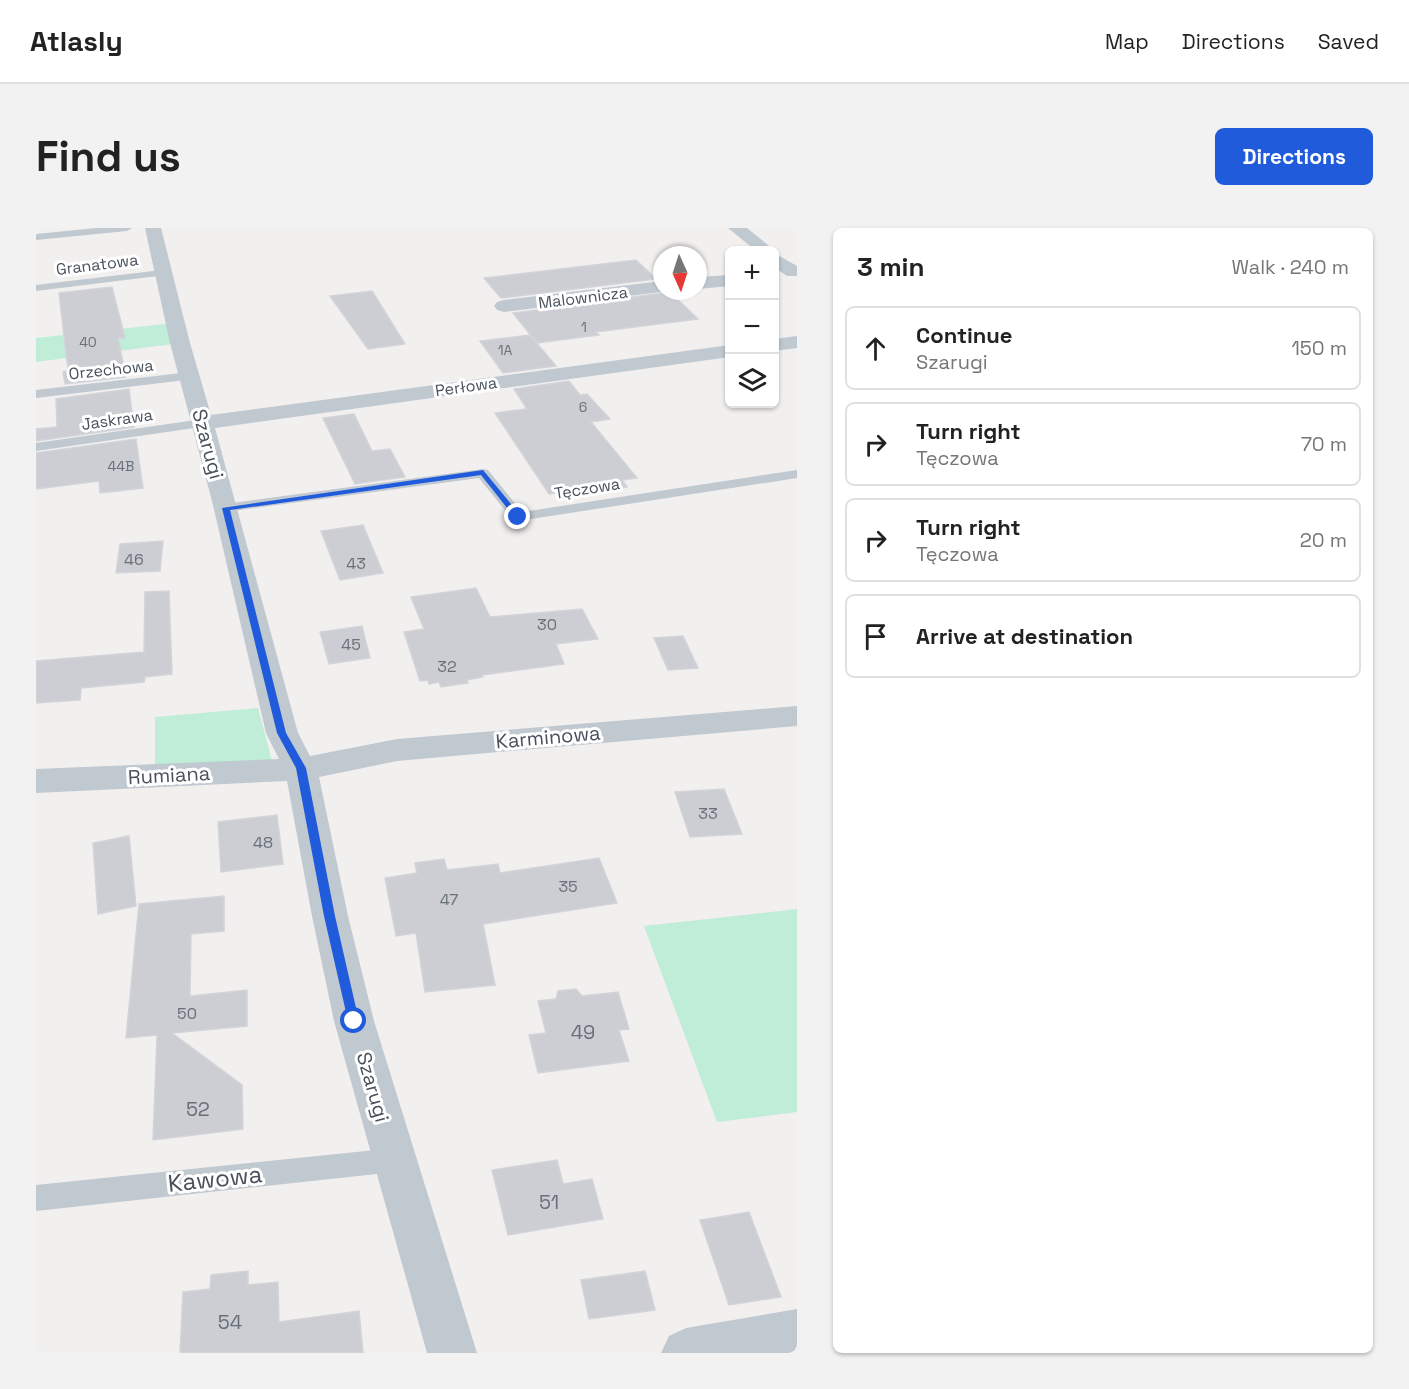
<!DOCTYPE html>
<meta charset="utf-8">
<style>
body{margin:0;font-family:"Space Grotesk",sans-serif;background:#f2f2f2;color:#222}
.controls{position:absolute;right:18px;top:18px;display:grid;overflow:hidden;border-radius:9px;box-shadow:0 2px 4px #0004}
.controls button{width:54px;height:54px;display:grid;place-items:center;padding:0;border:0;border-bottom:2px solid #e0e0e0;background:#fff;color:#222;font:30px sans-serif}
.compass{position:absolute;left:617px;top:18px;width:54px;height:54px;border-radius:50%;background:#fff;box-shadow:0 2px 4px #0004;rotate:177deg}
.stop{position:absolute;width:18px;height:18px;margin:-14px;border:4px solid #1f5bdb;border-radius:50%;background:#fff}
.stop.end{background:#1f5bdb;border-color:#fff;box-shadow:0 2px 6px #0008}
.list{margin:0;padding:0;list-style:none}
h2{display:flex;justify-content:space-between;align-items:center;height:78px;margin:0;padding:0 24px;font-size:26px}
h2 small{font-size:20px;font-weight:400;color:#767676}
.list li{display:grid;grid-template-columns:39px 1fr auto;gap:18px;align-items:center;box-sizing:border-box;height:84px;margin:0 12px 12px;padding:0 12px;border:2px solid #e0e0e0;border-radius:9px}
.list b{display:block;font-size:22px;white-space:nowrap}
.list p{margin:0;font-size:20px;white-space:nowrap;color:#767676}
.list em{font-size:20px;font-style:normal;color:#767676}
.icon{flex:none;width:33px;height:33px;fill:none;stroke:currentColor;stroke-width:2;stroke-linecap:round;stroke-linejoin:round}
.map{position:relative;flex:none;width:761px;height:1125px;overflow:hidden;border-radius:9px}
header{display:flex;align-items:center;gap:36px;box-sizing:border-box;height:84px;padding:0 30px;background:#fff;border-bottom:2px solid #e0e0e0}
header strong{font-size:28px}
nav{display:flex;gap:33px;margin-inline-start:auto;font-size:21px}
.intro{display:flex;align-items:center;justify-content:space-between;box-sizing:border-box;height:144px;padding:0 36px}
h1{margin:0;font-size:42px}
.button{padding:15px 27px;border-radius:9px;background:#1f5bdb;color:#fff;font-size:21px;font-weight:700}
main{display:flex;gap:36px;padding:0 36px}
aside{flex:1;background:#fff;border-radius:9px;box-shadow:0 2px 4px #0004}
.map>svg:first-child{display:block}
</style>
<header>
<strong>Atlasly</strong>
<nav><a>Map</a><a>Directions</a><a>Saved</a></nav>
</header>
<div class="intro"><h1>Find us</h1><a class="button">Directions</a></div>
<main>
<div class="map">
<svg width="761" height="1125" viewBox="0 0 761 1125">
<rect width="100%" height="100%" fill="#f2efef"/>
<!-- green -->
<path fill="#bfedd7" d="M139 95 144 115 0 134V110Z
M222 480 236 533 119 537V489Z
M761 681V884L681 894 608 698Z"/>
<!-- building -->
<path fill="#ccced3" stroke="#d3d4da" stroke-width="1.5" d="M600 32 620 51 465 70 448 50Z
M76 59 89 110H82L90 149 29 156 27 144 32 142 23 65Z
M336 63 369 116 332 121 294 68Z
M634 64 662 91 560 104 563 107 501 115 477 85Z
M494 107 520 138 467 145 444 113Z
M533 153 544 167 551 166 574 191 555 194 601 250 586 252 591 259 554 265 551 260 513 266 459 185 491 181 478 161Z
M93 161 98 199 0 213V201L21 199 20 171Z
M318 186 336 223 354 221 369 249 319 256 287 190Z
M100 211 107 260 64 265 63 253 0 261V225Z
M327 297 347 345 304 352 285 303Z
M127 313 124 343 80 345 84 316Z
M440 360 454 389 546 381 562 411 520 416 528 436 446 447 447 449 431 452 432 455 405 459 403 454 393 456 392 452 384 453 368 404 388 401 375 369Z
M133 363 136 446 109 449 108 454 45 460 44 472 0 475V433L108 424 109 364Z
M326 398 334 430 293 436 284 404Z
M647 408 662 440 632 442 618 410Z
M688 561 706 606 654 609 639 564Z
M241 587 247 636 185 644 182 594Z
M93 608 100 678 62 686 57 615Z
M563 630 581 675 447 696 459 757 389 764 380 705 360 708 349 650 381 645 379 635 408 631 411 642 462 636 464 645Z
M188 668V703L155 706 154 768 211 762V798L136 805 206 857 207 901 117 912 121 807 90 810 103 676Z
M540 761 546 768 582 764 593 801 583 802 593 833 502 845 493 807 510 805 502 773 520 771 522 763Z
M521 932 527 956 556 951 567 991 472 1007 456 942Z
M713 984 745 1069 693 1077 664 992Z
M212 1043V1057L242 1054 243 1094 323 1083 327 1125H144L147 1064 174 1061 175 1047Z
M609 1043 619 1082 553 1091 545 1052Z"/>
<g fill="none" stroke-linecap="round" stroke-linejoin="round">
<!-- lane -->
<path fill="#c0c8d0" fill-rule="evenodd" d="M60 0H96L91 3 0 12V6Z
M126 42 130 43V47L0 63V57Z
M154 144 160 148 158 151 0 170V162Z
M167 191 174 195 172 198 0 223V215Z
M447 241 452 242 486 284 761 242V250L482 293 477 292 443 250 189 284 182 280 189 276Z
M359 920 368 923 372 932 368 941 359 944 0 983V957Z"/>
<!-- street -->
<path fill="#c0c8d0" fill-rule="evenodd" d="M109 0H125L154 115 175 187 694 117V129L179 200 262 505 274 528 361 511 761 478V498L361 533 283 549 312 688 338 793 441 1125H391L298 793 276 688 251 553 0 565V541L243 531 230 505 176 273 134 115Z
M692 0H711L738 22H719Z
M738 25 761 38V48H751L738 39Z
M694 47V58L662 61V49Z
M626 53V63H632L468 84 461 82 458 78 461 74 468 72Z
M761 108V120L738 123V111Z
M761 1081V1125H625L633 1108 650 1100Z"/>
</g>
<!-- route -->
<path fill="#1f5bdb" d="M447 242 484 287V290H479L445 247 194 282 250 505 270 540 299 688 323 793 318 798 312 793 288 688 260 540 241 505 186 280Z"/>
<g text-anchor="middle" stroke-width="6" stroke-linejoin="round" paint-order="stroke">
<!-- far-number labels -->
<g font-size="14" fill="#69707a">
<text x="548" y="104">1</text>
<text x="52" y="119">40</text>
<text x="469" y="127">1A</text>
<text x="547" y="184">6</text>
<text x="85" y="243">44B</text>
</g>
<!-- far-street labels -->
<g font-size="16" fill="#48505c" stroke="#fff">
<text transform="translate(61 36) rotate(-7)" y="6">Granatowa</text>
<text transform="translate(547 69) rotate(-7)" y="6">Malownicza</text>
<text transform="translate(75 141) rotate(-6)" y="6">Orzechowa</text>
<text transform="translate(430 158) rotate(-8)" y="6">Perłowa</text>
<text transform="translate(81 191) rotate(-8)" y="6">Jaskrawa</text>
<text transform="translate(551 260) rotate(-9)" y="6">Tęczowa</text>
</g>
<!-- number labels -->
<g font-size="16" fill="#69707a">
<text x="98" y="337">46</text>
<text x="320" y="341">43</text>
<text x="511" y="402">30</text>
<text x="315" y="422">45</text>
<text x="411" y="444">32</text>
<text x="672" y="591">33</text>
<text x="227" y="620">48</text>
<text x="532" y="664">35</text>
<text x="413" y="677">47</text>
<text x="151" y="791">50</text>
</g>
<!-- street labels -->
<g font-size="20" fill="#48505c" stroke="#fff">
<text transform="translate(172 216) rotate(75)" y="7">Szarugi</text>
<text transform="translate(512 509) rotate(-5)" y="7">Karminowa</text>
<text transform="translate(133 547) rotate(-3)" y="7">Rumiana</text>
<text transform="translate(337 859) rotate(74)" y="7">Szarugi</text>
</g>
<!-- near-number labels -->
<g font-size="20" fill="#69707a">
<text x="547" y="811">49</text>
<text x="162" y="888">52</text>
<text x="513" y="981">51</text>
<text x="194" y="1101">54</text>
</g>
<!-- near-street labels -->
<g font-size="24" fill="#48505c" stroke="#fff">
<text transform="translate(179 951) rotate(-6)" y="8">Kawowa</text>
</g>
</g>
</svg>
<div class="controls">
<button>+</button>
<button>−</button>
<button><svg class="icon" aria-label="layers" viewBox="0 0 24 24"><path d="M12 4l9 5-9 5-9-5zM3 14l9 5 9-5"/></svg></button>
</div>
<svg class="compass" viewBox="-18 -18 36 36"><path d="M0-13l5 13h-10z" fill="#e53935"/><path d="M0 13l5-13h-10z" fill="#767676"/></svg>
<div class="stop" style="left:318px;top:793px"></div>
<div class="stop end" style="left:482px;top:289px"></div>
</div>
<aside>
<h2>3 min<small>Walk · 240 m</small></h2>
<ul class="list">
<li><svg class="icon" aria-label="ahead" viewBox="0 0 24 24"><path d="M12 20V5M6 11l6-6 6 6"/></svg><div><b>Continue</b><p>Szarugi</p></div><em>150 m</em></li>
<li><svg class="icon" aria-label="right" viewBox="0 0 24 24"><path d="M7 20v-9h11M14 6l5 5-5 5"/></svg><div><b>Turn right</b><p>Tęczowa</p></div><em>70 m</em></li>
<li><svg class="icon" aria-label="right" viewBox="0 0 24 24"><path d="M7 20v-9h11M14 6l5 5-5 5"/></svg><div><b>Turn right</b><p>Tęczowa</p></div><em>20 m</em></li>
<li><svg class="icon" aria-label="arrive" viewBox="0 0 24 24"><path d="M6 21V4h12l-3 4 3 4H6"/></svg><div><b>Arrive at destination</b></div></li>
</ul>
</aside>
</main>
